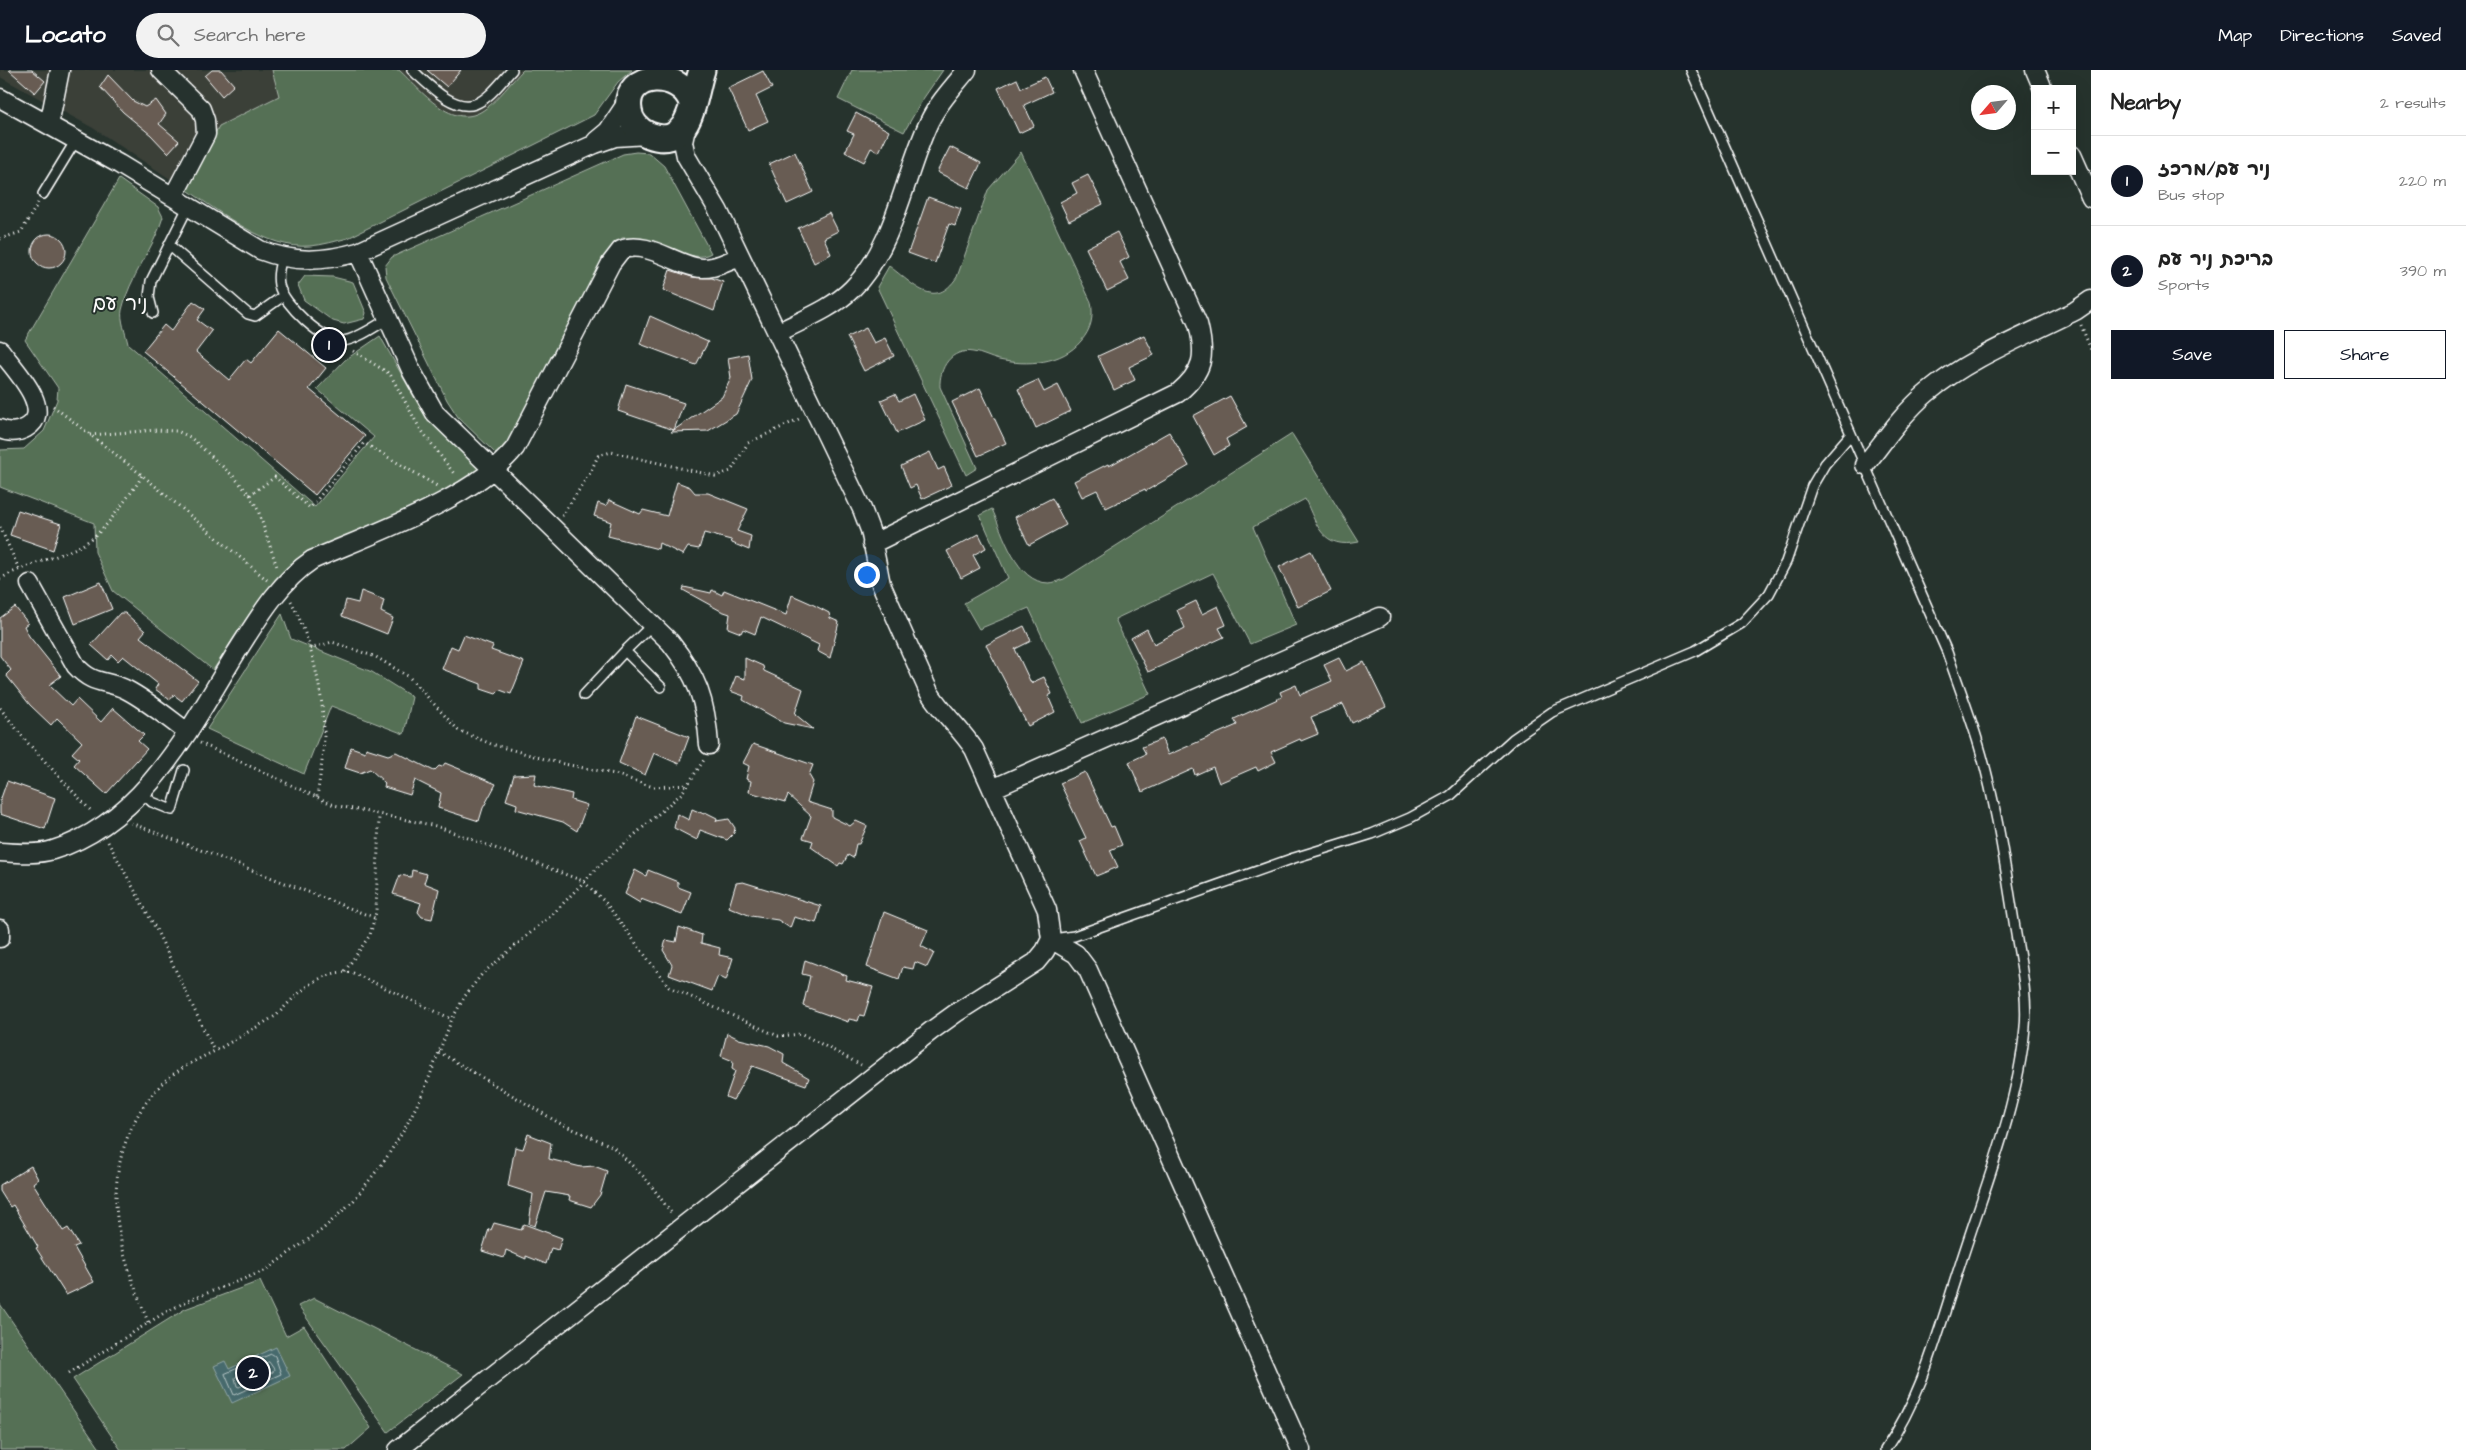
<!DOCTYPE html>
<meta charset="utf-8">
<style>
body{margin:0;font-family:"Architects Daughter","Playpen Sans Hebrew",sans-serif;background:#f2f2f2;color:#222}
.controls{position:absolute;right:15px;top:15px;display:grid;overflow:hidden;border-radius:0px;box-shadow:0 5px 20px #0002}
.controls button{width:45px;height:45px;display:grid;place-items:center;padding:0;border:0;border-bottom:1px solid #e0e0e0;background:#fff;color:#222;font:25px sans-serif}
.compass{position:absolute;left:1971px;top:15px;width:45px;height:45px;border-radius:50%;background:#fff;box-shadow:0 5px 20px #0002;rotate:242deg}
.you{position:absolute;left:866px;top:504px;width:18px;height:18px;margin:-12px;border:4px solid #fff;border-radius:50%;background:#1a73e8;box-shadow:0 0 0 8px #1a73e833}
.badge{display:grid;place-items:center;width:32px;height:32px;border-radius:50%;background:#111827;color:#fff;font-size:16px;font-weight:700}
.pin{position:absolute;translate:-50% -50%;border:2px solid #fff;box-shadow:0 1px 5px #0006}
.list{margin:0;padding:0;list-style:none}
h2{display:flex;justify-content:space-between;align-items:center;height:65px;margin:0;padding:0 20px;font-size:21px}
h2 small{font-size:16px;font-weight:400;color:#767676}
.list li{display:grid;grid-template-columns:32px 1fr auto;gap:15px;align-items:center;box-sizing:border-box;height:90px;padding:0 20px;border-top:1px solid #e0e0e0}
.list b{display:block;font-size:19px;white-space:nowrap}
.list p{margin:0;font-size:16px;white-space:nowrap;color:#767676}
.list em{font-size:16px;font-style:normal;color:#767676}
.actions{display:flex;gap:10px;padding:15px 20px}
.actions a{flex:1;padding:11px 0;border:1px solid #111827;border-radius:0px;text-align:center;font-size:18px;color:#111827}
.actions .main{background:#111827;color:#fff}
.icon{flex:none;width:28px;height:28px;fill:none;stroke:currentColor;stroke-width:2;stroke-linecap:round;stroke-linejoin:round}
.map{position:relative;flex:none;width:2091px;height:1380px;overflow:hidden}
header{display:flex;align-items:center;gap:30px;box-sizing:border-box;height:70px;padding:0 25px;background:#111827;color:#fff}
header strong{font-size:24px}
nav{display:flex;gap:28px;margin-inline-start:auto;font-size:18px}
.search{width:350px;height:45px;background:#f2f2f2;display:flex;align-items:center;gap:12px;box-sizing:border-box;padding:0 18px;border-radius:28px;color:#767676;font-size:19px}
main{display:flex}
aside{flex:1;background:#fff}
.map>svg:first-child{display:block}
</style>
<header>
<strong>Locato</strong>
<div class="search"><svg class="icon" aria-label="search" viewBox="0 0 24 24"><circle cx="10" cy="10" r="6"/><path d="M15 15l6 6"/></svg>Search here</div>
<nav><a>Map</a><a>Directions</a><a>Saved</a></nav>
</header>
<main>
<div class="map">
<svg width="2091" height="1380" viewBox="0 0 2091 1380">
<rect width="100%" height="100%" fill="#26332d"/>
<filter id="ink" filterUnits="userSpaceOnUse"><feTurbulence type="fractalNoise" baseFrequency=".02" numOctaves="2"/><feDisplacementMap in="SourceGraphic" scale="10" xChannelSelector="R" yChannelSelector="G"/><feConvolveMatrix kernelMatrix="1 2 1 2 8 2 1 2 1" color-interpolation-filters="sRGB"/></filter>
<g filter="url(#ink)">
<!-- built -->
<path fill="#3a3f38" d="M0 0H632L618 12 594 45 348 168 309 176 284 172 249 161 93 58 0 7Z"/>
<!-- green -->
<path fill="#556f55" stroke="#aab7aa" d="M272 0H399C421 20 453 63 485 39 499 29 511 12 523 0H632L618 12 594 45 348 168C336 171 323 175 310 176 267 180 220 142 186 119L219 56 279 26Z
M852 0H943L923 29 904 62 838 29Z
M636 82 649 83 664 96 711 183C691 196 651 167 622 168L615 174 510 370 497 385 458 347 447 330 386 207 385 196 392 187 623 84Z
M1021 82 1091 232C1094 247 1091 260 1081 271 1062 294 1027 296 999 290 990 288 982 283 973 282 951 278 939 298 940 317L977 398 966 405 877 217 889 196C914 214 934 241 957 207L988 120Z
M119 109 158 137 163 147C154 179 129 207 122 240 120 249 126 264 128 274L315 437 374 367 317 319 345 290 380 266 422 341 481 397C443 429 391 446 346 466 330 473 309 480 295 491 263 517 236 566 213 600L113 521 95 482 94 453 0 417V380L24 379 44 361 57 330 58 318 25 270Z
M305 206 333 207 353 212 366 243 364 249 344 254 333 251 304 230 298 215Z
M1292 364 1359 472C1322 480 1317 455 1305 429L1253 457 1296 555 1250 574 1213 503 1115 549 1150 624 1082 653 1029 538 979 559 964 533 1008 508 980 445 992 439C1003 463 1016 513 1049 513 1054 513 1060 510 1064 509Z
M282 544 291 569 372 602 412 627 404 664 331 636 304 704 207 659Z
M260 1211 286 1266 304 1256 371 1358 346 1380H121L73 1309 185 1239Z
M314 1228 463 1304 388 1362 298 1236Z
M0 1234 101 1380H0Z"/>
<!-- water -->
<path fill="#476b6d" stroke="#91a6a7" d="M276 1277 290 1306 232 1333 214 1296 225 1291 229 1299Z"/>
<g fill="none" stroke-linecap="round" stroke-linejoin="round">
<!-- shore -->
<path stroke="#b5c4c5" stroke-width="1" d="M272 1284 275 1286 281 1304 234 1325 225 1304Z
M269 1292 274 1299 273 1302 239 1317 237 1316 235 1308Z"/>
</g>
<!-- building -->
<path fill="#675c52" stroke="#fff" d="M9 0H32L45 11 35 23Z
M212 0H221L234 15 222 26 205 6Z
M427 0H461L447 17Z
M763 1 772 18 756 26 768 51 748 60 728 18Z
M108 5 133 31 145 37 156 30 166 44 159 54 179 71 168 83 151 65 123 42 100 17Z
M1045 7 1052 22 1024 35 1034 56 1019 63 998 18 1017 9 1021 18Z
M856 43 889 61 879 82 871 78 864 92 845 82 854 64 847 61Z
M950 77 981 93 969 118 937 102Z
M795 82 813 122 787 134 769 94Z
M1088 105 1103 134 1069 151 1060 132 1077 123 1072 113Z
M928 127 961 139 955 156 949 154 935 193 908 183Z
M829 143 838 161 824 168 831 184 814 193 798 158Z
M1117 162 1129 187 1120 192 1129 210 1107 221 1086 178Z
M32 181a17 17 0 1 1 34 0a17 17 0 1 1-34 0Z
M670 200 692 207 712 208 723 212 714 241 663 220Z
M193 231 205 239 197 250 212 261 196 282 229 310 246 289 251 293 279 259 326 298 309 319 365 366 315 425 143 281 164 255 171 261Z
M650 246 708 272 696 295 640 274Z
M866 258 874 273 885 268 894 286 864 301 847 267Z
M1144 265 1154 285 1129 297 1135 310 1114 320 1098 286Z
M748 284 752 310 736 344 708 361 671 362 722 327 731 308 728 288Z
M1038 310 1044 322 1058 315 1071 341 1036 358 1018 319Z
M626 314 684 333 674 360 618 341Z
M980 318 1006 373 978 386 952 332Z
M895 324 899 331 913 324 925 350 897 363 881 330Z
M1230 326 1247 357 1226 369 1229 376 1214 385 1193 346Z
M1169 362 1189 396 1146 421 1145 419 1106 438 1097 420 1082 427 1074 411 1108 394 1109 396Z
M930 382 938 400 944 397 952 415 922 429 916 415 910 418 901 396Z
M677 412 690 417 695 423H708L748 439 737 461 751 466 749 480 732 473 731 470 704 463 699 479 688 477 683 485 659 473 658 479 608 466 611 452 594 446 598 433 606 436 609 430 640 444 643 440 667 446Z
M1052 428 1066 455 1029 475 1015 447Z
M18 440 61 454 53 480 10 465Z
M979 464 986 478 973 485 980 498 961 508 947 481Z
M1311 481 1331 521 1298 537 1279 497Z
M101 512 112 539 75 554 65 527Z
M684 517 711 523 712 520 722 525 724 520 786 545 792 525 810 533 829 543 830 548 839 552 830 588 817 581 819 575 761 547 755 564 743 559 741 563 728 558 730 544 721 541 683 520Z
M361 521 384 530 381 542 393 548 387 564 342 546 346 530 358 533Z
M1196 531 1202 544 1218 536 1226 555 1219 558 1224 567 1148 602 1131 568 1147 559 1154 574 1185 558 1177 540Z
M15 537 28 553 24 556 29 566 61 606 49 615 71 636 77 629 101 652 113 638 144 665 138 671 147 679 106 724 74 695 79 689 72 683 82 672 57 648 51 655 30 635 6 605 11 600 0 586V548Z
M120 543H125L145 561 140 567 198 611 182 631 174 625 170 630 155 619 158 614 123 586 118 591 112 585 108 590 91 575Z
M1024 556 1031 571 1015 579 1031 613 1044 607 1052 624 1048 626 1055 642 1028 656 986 575Z
M464 565 493 576 491 580 524 592 511 624 500 620 496 624 481 619V614L442 599 451 576 458 579Z
M745 588 763 596 764 601 803 619 795 644 813 659 784 653 743 630 744 626 730 621 736 606 745 609Z
M1339 588 1346 601 1364 592 1386 637 1352 653 1343 634 1311 647 1318 664 1301 671 1300 669 1271 682 1276 692 1258 701 1256 697 1219 713 1213 697 1195 705 1193 699 1142 722 1129 692 1146 684 1142 677 1162 669 1168 685 1237 655 1234 649 1282 627 1280 622 1296 615 1300 625 1332 611 1324 595Z
M636 646 689 667 679 694 654 683 645 705 619 693Z
M753 674 813 695 809 705 813 712 807 732 832 740V747L850 756 856 751 867 756 859 774H856L853 788 848 785 843 794 840 793 838 796 811 777 813 771 803 768 811 746 788 725 785 732 749 722 751 711 746 709 749 696 743 693Z
M351 677 365 682 366 678 388 685 396 682 434 701 439 696 442 697 445 693 496 714 483 738 479 751 438 738 441 723 415 710 410 725 384 717 385 713 370 699 360 703 345 698Z
M1085 702 1111 757 1114 756 1122 775 1110 780 1118 797 1096 806 1080 771 1086 768 1060 713Z
M536 704 534 715 572 724 571 730 587 735 577 761 563 752 516 739 517 734 506 730 514 705Z
M7 711 55 728 45 759 0 744V731Z
M692 739 704 744 705 742 717 748 716 751 729 749 735 758 734 763 727 770 700 760 697 770 674 758 677 744 689 750Z
M412 800 427 804 424 813 439 819 432 849 422 847 418 842 421 833 393 824 400 805 411 807Z
M635 800 646 806 648 800 678 812V817L691 822 682 845 641 829 640 833 625 824Z
M743 812 821 836 816 853 794 847 790 858 778 850 751 846 729 837 736 813Z
M884 842 928 860 921 876 934 883 927 897 915 892 913 899 903 897 899 909 867 897Z
M679 857 702 865 701 873 720 878 719 885 733 888 726 910 718 906 712 921 669 905 672 895 663 880 666 870 676 872Z
M805 890 847 906 846 910 873 917 864 946 860 945 858 951 849 949 848 952 803 936 810 906 802 904Z
M727 963 739 969 769 976 784 984 783 993 809 1008 806 1015 752 996 733 1030 726 1027 735 1001 732 999 733 991 721 986Z
M528 1064 551 1073 549 1089 581 1097 594 1096 607 1101 600 1125 591 1137 569 1130 570 1126 546 1122 535 1156 529 1154 533 1124 508 1116 515 1077 523 1079Z
M31 1096 38 1109 33 1113 63 1161 68 1158 79 1175 74 1177 94 1212 66 1225 36 1178 38 1177 13 1135 10 1137 0 1121V1115Z
M494 1153 521 1160 524 1154 562 1168 558 1180 551 1178 546 1194 526 1186V1189L506 1180 504 1188 482 1181 489 1159 491 1160Z"/>
<g fill="none" stroke-linecap="round" stroke-linejoin="round">
<!-- service casing -->
<g stroke="#fff" stroke-width="12">
<path id="service" d="M412 0C427 13 453 42 475 34 489 29 502 11 512 0
M1691 0 1947 582C1957 611 1968 640 1977 669 1996 730 2005 795 2015 858 2020 890 2028 925 2025 957 2018 1037 1984 1119 1960 1195 1939 1258 1923 1325 1885 1380
M43 124 76 70
M169 175 248 244 255 246 283 226
M282 188C279 197 277 205 279 215 283 234 323 272 343 271 358 269 375 256 388 249
M153 243 149 227 151 211 188 137
M653 554 625 581 661 617
M584 625 625 581
M141 722 152 732 172 740 184 700
M1053 869 1074 866 1294 788 1372 764 1410 748 1450 726 1513 669 1552 642 1695 581 1742 553 1769 524 1786 492 1812 416 1825 394 1851 364"/>
</g>
<!-- minor casing -->
<g stroke="#fff" stroke-width="21">
<path id="minor" d="M161 0 201 39 205 50 206 64 173 127
M2035 0 2043 19
M0 28 119 94 260 180C294 193 323 192 358 182L595 74 615 67 647 65
M49 55 60 0
M596 71 608 61 628 31
M2072 85 2091 128
M358 182 412 302 435 343 670 572C697 606 706 631 709 675
M777 263C802 250 832 239 852 219 895 177 904 105 929 52 938 33 954 16 967 0
M0 280C12 297 57 341 26 358 17 363 9 363 0 359
M1865 395C1884 371 1903 343 1927 323 1970 287 2026 266 2075 241L2091 230
M872 474 1178 323C1204 301 1206 286 1198 254L1083 0
M30 514 76 596C94 616 105 609 127 620 148 631 168 648 187 662
M992 719 1380 547
M0 782C16 783 37 785 53 780 144 752 190 658 236 583 257 550 279 512 312 490 372 464 475 428 515 378L611 193 621 180C645 170 672 192 695 197 711 201 726 192 740 187
M0 859V868
M1051 869 1076 884 1088 900 1301 1380
M398 1380 931 961 956 943 1036 892 1045 881 1051 869 1047 840 974 679C960 658 942 643 929 622L881 514 870 460 862 439 718 140 686 86 683 72 687 54"/>
</g>
<!-- secondary casing -->
<g stroke="#fff" stroke-width="29">
<path id="secondary" d="M692 33C682 0 623 0 629 40 630 51 638 61 649 65 692 81 693 26 702 0"/>
</g>
<!-- path -->
<path stroke="#fff" stroke-width="3" stroke-dasharray="1 4" stroke-linecap="butt" d="M0 169 21 162 38 133
M2081 255 2091 280
M353 281 390 304 419 357 455 405
M53 336 142 405 267 510
M90 365 157 360 177 361 190 367 233 406 250 425 258 440 277 497
M250 425 275 407 310 438 364 373 437 416
M562 446 590 403 598 386 611 382 715 406 731 401 748 373 801 348
M0 457 19 499
M0 509C25 494 52 490 78 477 104 465 121 435 138 413L142 405
M291 531C310 567 323 620 324 661 324 683 320 706 317 727
M310 579 332 572 376 587 409 607 458 660 491 674 559 693 615 704 653 717 688 715
M0 638 26 671 92 742
M200 673 334 735 436 756 583 811 605 832 669 917 778 966 802 964 861 995
M131 753 375 848
M108 772 156 859 214 981
M345 901 370 865 376 842 379 745
M439 982 559 1053 612 1076 647 1110 673 1145
M148 1252C125 1193 104 1140 124 1077 132 1052 146 1028 166 1010 180 998 198 989 215 981 236 969 257 957 277 945 296 924 324 897 353 903L452 949
M69 1303 164 1243 192 1229 264 1201 323 1159 354 1130 385 1090 404 1060 423 1023 452 949 465 926 482 904 554 843 597 798 682 723 704 690"/>
<!-- service -->
<use href="#service" stroke="#26332d" stroke-width="9"/>
<!-- minor -->
<use href="#minor" stroke="#26332d" stroke-width="18"/>
<!-- secondary -->
<use href="#secondary" stroke="#26332d" stroke-width="25"/>
</g>
</g>
<g text-anchor="middle" stroke-width="4" stroke-linejoin="round" paint-order="stroke">
<!-- quarter labels -->
<g font-size="20" fill="#fff" stroke="#26332d">
<text x="120" y="240">ניר עם</text>
</g>
</g>
</svg>
<div class="controls">
<button>+</button>
<button>−</button>
</div>
<svg class="compass" viewBox="-18 -18 36 36"><path d="M0-13l5 13h-10z" fill="#e53935"/><path d="M0 13l5-13h-10z" fill="#767676"/></svg>
<div class="you"></div>
<div class="pin badge" style="left:329px;top:275px">1</div>
<div class="pin badge" style="left:253px;top:1303px">2</div>
</div>
<aside>
<h2>Nearby<small>2 results</small></h2>
<ul class="list">
<li><span class="badge">1</span><div><b>ניר עם/מרכז</b><p>Bus stop</p></div><em>220 m</em></li>
<li><span class="badge">2</span><div><b>בריכת ניר עם</b><p>Sports</p></div><em>390 m</em></li>
</ul>
<div class="actions"><a class="main">Save</a><a>Share</a></div>
</aside>
</main>
